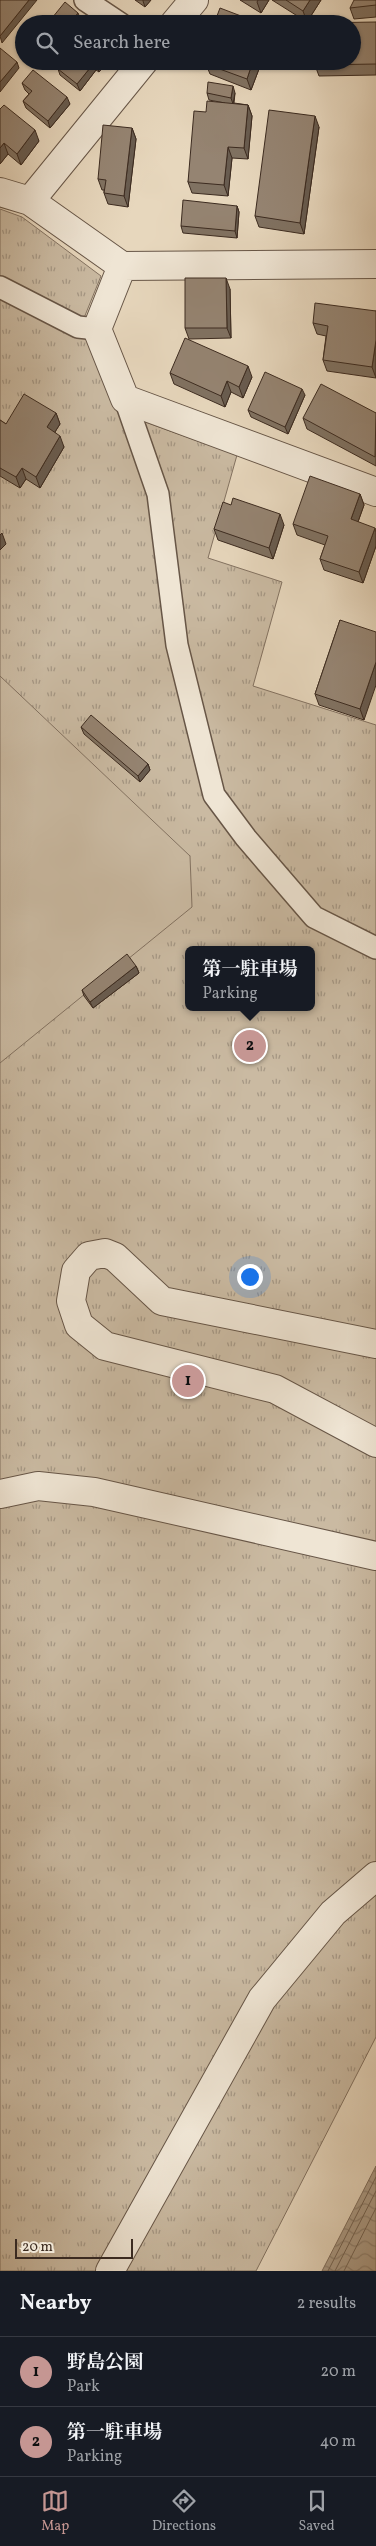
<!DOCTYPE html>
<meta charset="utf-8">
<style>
body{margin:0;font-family:Vollkorn,"Noto Serif JP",serif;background:#242831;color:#f1f3f6}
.scale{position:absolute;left:15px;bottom:12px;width:118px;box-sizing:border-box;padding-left:5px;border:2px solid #3c2b20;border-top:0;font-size:14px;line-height:18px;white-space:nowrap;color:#3c2b20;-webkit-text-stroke:4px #efe5d4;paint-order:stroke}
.you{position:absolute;left:249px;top:1276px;width:18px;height:18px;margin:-12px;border:4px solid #fff;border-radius:50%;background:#1a73e8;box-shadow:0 0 0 8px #1a73e833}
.badge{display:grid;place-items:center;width:32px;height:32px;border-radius:50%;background:#c59692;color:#111;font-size:16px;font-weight:700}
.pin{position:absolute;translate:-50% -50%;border:2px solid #fff;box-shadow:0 1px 5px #0006}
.popup{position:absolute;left:185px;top:946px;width:130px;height:65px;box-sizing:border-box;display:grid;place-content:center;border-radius:8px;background:#171b24;filter:drop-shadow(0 1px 4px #0005);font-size:16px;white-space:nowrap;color:#9ea1a6}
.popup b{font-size:19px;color:#f1f3f6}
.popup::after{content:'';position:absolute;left:50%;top:100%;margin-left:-10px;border:10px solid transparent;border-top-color:#171b24}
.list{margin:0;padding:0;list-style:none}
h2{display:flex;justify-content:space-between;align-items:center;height:65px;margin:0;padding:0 20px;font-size:21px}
h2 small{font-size:16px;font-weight:400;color:#9ea1a6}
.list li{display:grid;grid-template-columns:32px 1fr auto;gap:15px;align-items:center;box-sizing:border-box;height:70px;padding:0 20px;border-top:1px solid #363941}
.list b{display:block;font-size:19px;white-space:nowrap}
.list p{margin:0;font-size:16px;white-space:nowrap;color:#9ea1a6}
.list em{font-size:16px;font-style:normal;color:#9ea1a6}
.icon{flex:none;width:28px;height:28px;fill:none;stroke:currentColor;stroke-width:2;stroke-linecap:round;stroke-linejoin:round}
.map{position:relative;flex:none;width:376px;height:2271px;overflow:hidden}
.search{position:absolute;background:#171b24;box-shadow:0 1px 4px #0004;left:15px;right:15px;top:15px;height:55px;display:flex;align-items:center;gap:12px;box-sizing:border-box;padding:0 18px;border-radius:28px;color:#9ea1a6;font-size:19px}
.sheet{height:205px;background:#171b24}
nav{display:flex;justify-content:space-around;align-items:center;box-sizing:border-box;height:70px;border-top:1px solid #363941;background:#171b24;font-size:14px;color:#9ea1a6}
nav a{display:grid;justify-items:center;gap:2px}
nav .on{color:#c59692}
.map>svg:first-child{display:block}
</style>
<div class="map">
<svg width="376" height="2271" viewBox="0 0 376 2271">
<defs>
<pattern id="park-tufts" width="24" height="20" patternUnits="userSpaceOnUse" patternTransform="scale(1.25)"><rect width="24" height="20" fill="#cabaa2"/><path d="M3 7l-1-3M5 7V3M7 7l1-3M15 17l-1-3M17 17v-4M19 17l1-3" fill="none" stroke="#a59784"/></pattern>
<pattern id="water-waves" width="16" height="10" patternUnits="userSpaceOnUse" patternTransform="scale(1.25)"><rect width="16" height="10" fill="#ad9d88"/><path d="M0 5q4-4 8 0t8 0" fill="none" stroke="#8e806f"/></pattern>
</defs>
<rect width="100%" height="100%" fill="#e7d7bd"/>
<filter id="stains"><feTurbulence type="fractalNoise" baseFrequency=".004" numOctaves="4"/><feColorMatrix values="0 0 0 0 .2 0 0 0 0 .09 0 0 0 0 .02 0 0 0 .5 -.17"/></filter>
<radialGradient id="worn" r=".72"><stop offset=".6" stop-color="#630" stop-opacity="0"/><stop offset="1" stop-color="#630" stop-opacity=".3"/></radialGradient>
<!-- park -->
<path fill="url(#park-tufts)" stroke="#837261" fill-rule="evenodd" d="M0 209 22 217 101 276 84 318 120 413 237 455 208 558 282 582 253 686 376 725V2037L256 2271H0ZM189 950H311V1007H189Z"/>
<!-- pitch -->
<path fill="#cabaa2" stroke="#837261" d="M0 676 190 856 192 907 0 1063Z"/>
<!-- water -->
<path fill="url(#water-waves)" stroke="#806f5e" d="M376 2166V2271H322Z"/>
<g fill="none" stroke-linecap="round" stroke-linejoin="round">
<!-- shore -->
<path stroke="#746454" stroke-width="1" d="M328 2271 376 2177
M335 2271 376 2191
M344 2271 376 2208"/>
<!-- service casing -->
<g stroke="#675647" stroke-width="24">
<path id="service" d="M85 0 121 24
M0 287 78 327 97 329
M125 399 158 494 177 645 214 795 246 838 314 917 376 948"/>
</g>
<!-- pedestrian casing -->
<g stroke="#675647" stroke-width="30">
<path id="pedestrian" d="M376 1344 162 1301 115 1257 105 1253 89 1256 76 1271 71 1301 79 1325 105 1346 275 1389 376 1443
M0 1494 38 1486 94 1492 376 1556
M110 2271 262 1999 333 1913 376 1876"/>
</g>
<!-- minor casing -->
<g stroke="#675647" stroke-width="30">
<path id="minor" d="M174 24 194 0
M0 192 30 201 122 266 376 264
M30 201 144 61
M122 266 97 329 125 399 376 492"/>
</g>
<!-- service -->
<use href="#service" stroke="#efe5d4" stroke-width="21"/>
<!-- pedestrian -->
<use href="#pedestrian" stroke="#efe5d4" stroke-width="28"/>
<!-- minor -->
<use href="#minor" stroke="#efe5d4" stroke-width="28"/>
</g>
<!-- wall -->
<path fill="#807262" stroke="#3c2b20" d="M135 0H151L145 7Z
M240 0H269L261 13Z
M272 0H321L307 22Z
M376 0V17L354 19 350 8Z
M376 22V75L319 76 315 65Z
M24 36V56L19 52 16 45Z
M30 61H45L39 68Z
M64 61H108L99 72 96 70 80 91 60 75 58 69Z
M262 61 251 90 210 74 206 64Z
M22 83 70 104 50 128 26 108 23 101 29 94 25 90Z
M207 93H235L234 103 248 105 252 116 248 159 232 158 228 196 192 193 188 182 206 112 225 103 209 100Z
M0 109 39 141 21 165 8 154 0 164Z
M319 127 304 234 259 227 255 216Z
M132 128 136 139 128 207 108 204 104 193V190H102L98 179Z
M237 206 239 212 237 238 183 233 181 226Z
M230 289 231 338 189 339 185 328Z
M376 311V378L327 371 323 360 326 336 317 334 313 323Z
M170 373 252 377 243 398 231 392 225 407 174 384Z
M305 395 288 434 251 417 248 410Z
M56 413 60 424 55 432 64 447 40 488 26 479 20 488 0 476V420L6 424Z
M376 413V466L307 429 303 418Z
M360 494 364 505 358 522 376 532V546L363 583 324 570 320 559 325 545 297 535 293 524Z
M231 505 284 525 273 559 218 540 214 529Z
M340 620 364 720 319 705 315 694Z
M81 727 148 764 150 770 140 782 84 734Z
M136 966 139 973 93 1008 84 996 82 990Z"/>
<!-- shaded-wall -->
<path fill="#685c50" stroke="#3c2b20" d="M29 0H37L2 43 0 36Z
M143 0H151L145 7 143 1Z
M258 0H269L261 13 257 2Z
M310 0H321L307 22 303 11Z
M78 13 81 20 78 24H69Z
M37 61H45L39 68Z
M100 61H108L99 72 97 66Z
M253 61H262L251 90 247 79Z
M17 62 19 68 0 92V82Z
M94 63 96 70 80 91 77 84Z
M233 86 235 93 233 104 231 98Z
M67 97 70 104 50 128 48 121Z
M248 105 252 116 248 159 244 148Z
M315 116 319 127 304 234 300 223Z
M132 128 136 139 128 207 124 196Z
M35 130 39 141 21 165 17 154Z
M4 143 8 154 0 164V148Z
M228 147 232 158 228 196 224 185Z
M237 206 239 212 237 238 235 231Z
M226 278 230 289 231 338 227 328Z
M376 340V378L372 367Z
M248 366 252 377 243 398 239 387Z
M227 381 231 392 225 407 221 396Z
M302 389 305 395 288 434 285 427Z
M56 413 60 424 51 438 47 427Z
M60 436 64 447 40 488 36 477Z
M22 468 26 479 20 488 16 477Z
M360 494 364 505 355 530 351 519Z
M280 514 284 525 273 559 269 548Z
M375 528 376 532V546L363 583 359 572Z
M2 533 6 544 0 550V535Z
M376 662V685L364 720 360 709Z
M148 764 150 770 140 782 138 776Z
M136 966 139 973 93 1008 90 1002Z"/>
<!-- building -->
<path fill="#958472" stroke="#3c2b20" d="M0 0H29L0 36Z
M286 0H310L303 11Z
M354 0H376V5L350 8Z
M65 2 78 13 69 24H34L40 16 48 23Z
M220 8 262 24H214Z
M376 22V64L315 65V61H352V24H314V23Z
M24 36V51L16 45Z
M0 48 17 62 0 82Z
M64 61H100L97 66 94 63 77 84 58 69Z
M207 61H253L247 79 206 64Z
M33 70 67 97 48 121 23 101 32 91 22 83Z
M208 82 233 86 231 98 207 93Z
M207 101 248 105 244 148 228 147 224 185 188 182 194 111 206 112Z
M4 105 35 130 17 154 4 143 0 148V109Z
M269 110 315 116 300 223 255 216Z
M103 125 132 128 124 196 104 193 106 180 98 179Z
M183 200 237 206 235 231 181 226Z
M185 278H226L227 328H185Z
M315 303 376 311V340L372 367 323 360 328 326 313 323Z
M185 338 248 366 239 387 227 381 221 396 170 373Z
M265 372 302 389 285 427 248 410Z
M321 384 376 413 375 457 303 418Z
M24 394 56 413 47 427 60 436 36 477 22 468 16 477 0 468V420L6 424Z
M310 476 360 494 351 519 375 528 359 572 320 559 328 536 293 524Z
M233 498 280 514 269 548 214 529 223 502 231 505Z
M340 620 376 632V662L360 709 315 694Z
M91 715 148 764 138 776 81 727Z
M127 954 136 966 90 1002 82 990Z"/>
<rect width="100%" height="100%" filter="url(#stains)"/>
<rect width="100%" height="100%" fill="url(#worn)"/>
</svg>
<div class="scale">20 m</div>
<div class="you"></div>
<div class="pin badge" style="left:188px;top:1381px">1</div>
<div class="pin badge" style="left:250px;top:1046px">2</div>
<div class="popup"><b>第一駐車場</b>Parking</div>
<div class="search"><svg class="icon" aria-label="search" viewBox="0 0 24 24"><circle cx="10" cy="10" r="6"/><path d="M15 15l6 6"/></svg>Search here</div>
</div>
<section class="sheet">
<h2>Nearby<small>2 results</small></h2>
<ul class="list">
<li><span class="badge">1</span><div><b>野島公園</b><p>Park</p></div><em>20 m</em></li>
<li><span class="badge">2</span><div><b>第一駐車場</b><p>Parking</p></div><em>40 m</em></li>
</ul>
</section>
<nav>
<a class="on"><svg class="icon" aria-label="map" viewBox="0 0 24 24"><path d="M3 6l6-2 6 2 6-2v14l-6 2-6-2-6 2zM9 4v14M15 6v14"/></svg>Map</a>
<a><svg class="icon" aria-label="directions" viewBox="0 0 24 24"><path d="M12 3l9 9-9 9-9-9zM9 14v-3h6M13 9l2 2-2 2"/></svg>Directions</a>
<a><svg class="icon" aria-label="saved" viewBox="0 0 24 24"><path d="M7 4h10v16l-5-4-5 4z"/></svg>Saved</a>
</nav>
